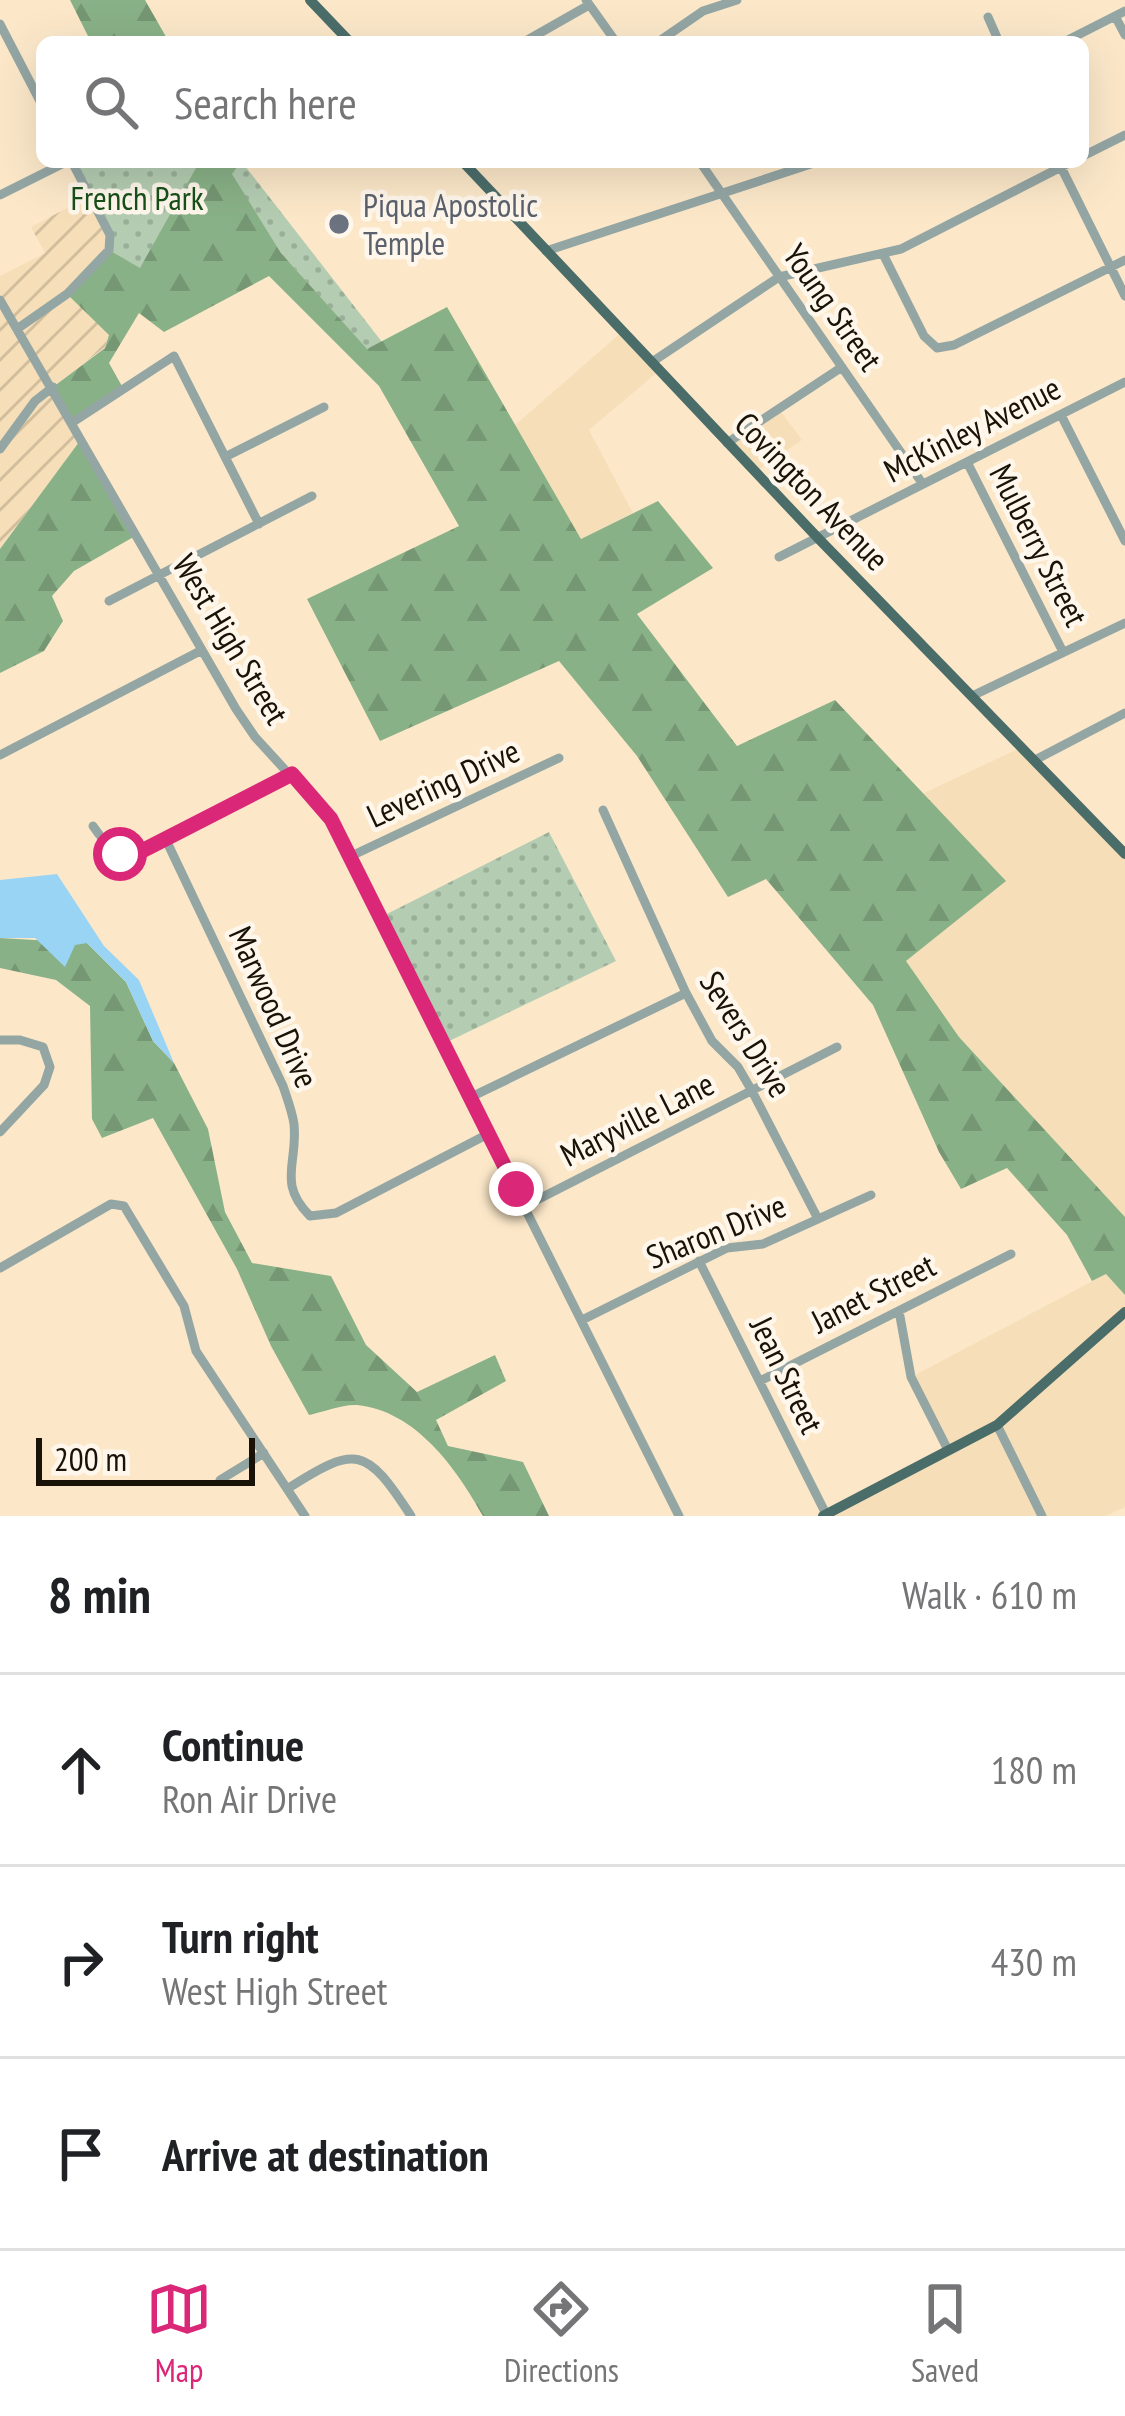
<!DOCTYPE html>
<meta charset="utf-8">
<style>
body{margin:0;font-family:"PT Sans Narrow",sans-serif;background:#f2f2f2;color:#202124}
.scale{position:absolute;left:36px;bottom:30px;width:219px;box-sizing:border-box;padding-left:12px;border:6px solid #191207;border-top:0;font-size:33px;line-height:42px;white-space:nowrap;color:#191207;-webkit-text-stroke:9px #fff7eb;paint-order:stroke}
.stop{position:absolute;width:36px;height:36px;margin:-27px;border:9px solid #db2777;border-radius:50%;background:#fff}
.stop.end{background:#db2777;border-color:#fff;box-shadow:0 3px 12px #0008}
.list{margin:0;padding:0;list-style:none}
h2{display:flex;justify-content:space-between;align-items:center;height:156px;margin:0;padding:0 48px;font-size:51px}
h2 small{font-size:39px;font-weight:400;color:#757577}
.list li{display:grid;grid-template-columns:78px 1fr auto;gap:36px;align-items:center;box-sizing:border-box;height:192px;padding:0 48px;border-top:3px solid #e0e0e0}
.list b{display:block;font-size:45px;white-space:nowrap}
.list p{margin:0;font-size:39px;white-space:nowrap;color:#757577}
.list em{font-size:39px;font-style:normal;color:#757577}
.icon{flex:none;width:66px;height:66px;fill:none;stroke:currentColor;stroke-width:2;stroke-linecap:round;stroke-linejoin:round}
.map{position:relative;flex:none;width:1125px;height:1516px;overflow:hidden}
.search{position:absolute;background:#fff;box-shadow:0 12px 48px #0002;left:36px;right:36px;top:36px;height:132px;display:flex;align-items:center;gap:30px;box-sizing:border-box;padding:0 42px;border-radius:18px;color:#757577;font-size:45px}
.sheet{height:732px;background:#fff}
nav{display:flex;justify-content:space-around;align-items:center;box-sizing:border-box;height:168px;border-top:3px solid #e0e0e0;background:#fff;font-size:33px;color:#757577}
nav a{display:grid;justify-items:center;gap:6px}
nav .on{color:#db2777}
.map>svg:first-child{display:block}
</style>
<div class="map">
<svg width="1125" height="1516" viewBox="0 0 1125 1516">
<defs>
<pattern id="industrial-furrows" width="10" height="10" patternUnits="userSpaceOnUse" patternTransform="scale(3)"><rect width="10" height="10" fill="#f6dfb8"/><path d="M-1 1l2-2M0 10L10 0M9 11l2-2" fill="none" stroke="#d2be9d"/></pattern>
<pattern id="grass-dots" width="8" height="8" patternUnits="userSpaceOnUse" patternTransform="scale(3)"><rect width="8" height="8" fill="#b4cdb2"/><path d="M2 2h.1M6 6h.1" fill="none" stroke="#9aaf98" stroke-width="1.8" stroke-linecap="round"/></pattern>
<pattern id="forest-firs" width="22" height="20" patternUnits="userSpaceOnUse" patternTransform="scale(3)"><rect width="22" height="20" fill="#89b187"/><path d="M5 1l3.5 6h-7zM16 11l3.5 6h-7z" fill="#769773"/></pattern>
</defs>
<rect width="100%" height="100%" fill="#fce8c9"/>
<!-- built -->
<path fill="#f6dfb8" d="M623 331 660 370 589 430 633 513 581 539 515 425Z
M779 409 802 440 755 472 727 443Z
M1022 747 1125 854V1217L959 1037 906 961 1005 881 922 794Z
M1106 1274 1125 1295V1507L1106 1516H823L948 1450 911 1377Z"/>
<!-- industrial -->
<path fill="url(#industrial-furrows)" d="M90 196 110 235 109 335 105 347 53 387 82 438 0 549V276L45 253 31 227Z"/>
<!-- grass -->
<path fill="url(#grass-dots)" d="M72 162H195L198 165 140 269 109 250 111 243Z
M242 162 382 342 367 350 281 253 231 174Z
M549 832 616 961 443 1044 379 918Z"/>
<!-- forest -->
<path fill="url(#forest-firs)" d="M70 0H145L169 42H91Z
M195 162H241L232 174 281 253 367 349 447 307 581 539 658 501 713 568 637 614 737 746 835 700 1006 881 906 961 959 1037 1125 1217V1295L1106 1274 1092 1281 1067 1235 1007 1168 961 1189 939 1152 873 1005 766 879 728 897 637 756 559 661 380 741 307 599 459 526 379 386 269 276 164 332 139 313 109 363 123 388 73 422 53 387 105 348 109 335 67 294 109 250 140 268 197 166Z
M82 438 137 535 74 571 52 596 63 621 44 651 0 673V549Z
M0 938 87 943 126 982 153 1041 174 1063 208 1129 225 1212 252 1263 331 1276 366 1345 417 1392 495 1355 506 1381 436 1420 448 1446 523 1462 549 1516H483C456 1468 416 1411 357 1405 343 1404 323 1412 309 1415L271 1346 237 1269 153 1118 102 1138 92 1119 90 1006 56 980 0 968Z"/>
<!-- water -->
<path fill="#9ad4f4" d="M57 874 104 946 139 980 174 1063 153 1041 126 982 87 943 75 945 65 967 35 938H0V880Z"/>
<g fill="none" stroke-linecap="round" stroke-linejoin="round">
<!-- minor -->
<path stroke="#94a6a4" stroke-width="9" d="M586 0 616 42
M1115 16 1125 35
M988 17 999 42
M0 24 42 105
M524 42 589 5
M658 42 703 11 737 0
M1064 42 1125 11
M1083 156 1125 135
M700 162 922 483
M1061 167 1125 296
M0 195 66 162
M546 251 817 162
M883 254 924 336 937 348 954 345 1125 260
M0 300 236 709 255 737 330 819 679 1516
M17 329 67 294 109 250 110 235 72 162
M652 362 779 277 901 249 1071 162
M1061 415 1125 541
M73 422 174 356 259 524
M727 443 842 367
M0 449 35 401 53 387
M225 457 324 407
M967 462 1063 652
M779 557 1125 382
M109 601 312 496
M972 696 1125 623
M0 755 202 650
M1035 760 1125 713
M603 810 686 993 712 1041 738 1067 752 1091 818 1219
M93 826C106 845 113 853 137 854L292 774
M166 840 283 1086C287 1098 292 1111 294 1124 298 1164 277 1183 310 1216L336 1213 488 1134
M349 857 559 758
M0 1040H20L43 1047 50 1067 44 1085 0 1132
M471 1097 686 993
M525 1206 837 1047
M699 1261 826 1514
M0 1268 111 1204 124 1206 184 1306 196 1351 305 1516
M899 1311 911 1377 948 1450
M582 1320 727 1248 763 1244 871 1195
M760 1381 1011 1254
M997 1425 1042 1516
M220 1480 264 1453
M287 1489C357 1444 366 1447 411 1516"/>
<!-- major -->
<path stroke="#4b6d6a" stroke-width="10" d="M310 0 350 42
M463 162 817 537 1125 854
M823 1516 997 1425 1125 1312"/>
</g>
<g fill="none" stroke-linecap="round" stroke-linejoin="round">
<!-- route -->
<path stroke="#db2777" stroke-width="15" d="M120 854H136L292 774 331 819 516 1189"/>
</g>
<!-- markers -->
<circle fill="#6b7280" stroke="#fff7eb" stroke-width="4.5" cx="339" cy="224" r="12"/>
<g text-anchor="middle" stroke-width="9" stroke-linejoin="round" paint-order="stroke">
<!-- park labels -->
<g font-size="33" fill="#185019" stroke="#fff7eb">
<text x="137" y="210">French Park</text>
</g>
<!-- worship labels -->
<g font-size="33" fill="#5b616d" stroke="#fff7eb" text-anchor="start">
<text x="363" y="217">Piqua Apostolic<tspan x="363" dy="38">Temple</tspan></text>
</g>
<!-- street labels -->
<g font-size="33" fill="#191207" stroke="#fff7eb">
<text transform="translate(833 307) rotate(55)" y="12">Young Street</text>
<text transform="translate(972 429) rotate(-27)" y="12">McKinley Avenue</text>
<text transform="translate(812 491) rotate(46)" y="12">Covington Avenue</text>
<text transform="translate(1039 545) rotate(63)" y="12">Mulberry Street</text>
<text transform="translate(231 639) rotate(59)" y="12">West High Street</text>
<text transform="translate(443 783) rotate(-25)" y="12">Levering Drive</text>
<text transform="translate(274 1007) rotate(66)" y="12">Marwood Drive</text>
<text transform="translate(746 1034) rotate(58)" y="12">Severs Drive</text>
<text transform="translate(637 1119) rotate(-27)" y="12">Maryville Lane</text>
<text transform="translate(716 1231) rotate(-22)" y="12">Sharon Drive</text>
<text transform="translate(873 1293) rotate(-27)" y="12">Janet Street</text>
<text transform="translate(787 1375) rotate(64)" y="12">Jean Street</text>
</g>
</g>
</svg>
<div class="scale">200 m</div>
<div class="stop" style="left:120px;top:854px"></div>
<div class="stop end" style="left:516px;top:1189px"></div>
<div class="search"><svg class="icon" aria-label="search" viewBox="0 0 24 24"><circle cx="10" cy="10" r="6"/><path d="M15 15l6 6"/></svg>Search here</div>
</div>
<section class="sheet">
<h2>8 min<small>Walk · 610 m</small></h2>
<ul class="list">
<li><svg class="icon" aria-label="ahead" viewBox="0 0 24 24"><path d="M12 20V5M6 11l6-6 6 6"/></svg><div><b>Continue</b><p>Ron Air Drive</p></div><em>180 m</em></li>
<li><svg class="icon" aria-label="right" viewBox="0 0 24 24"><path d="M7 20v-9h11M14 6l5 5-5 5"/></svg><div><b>Turn right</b><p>West High Street</p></div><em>430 m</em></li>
<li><svg class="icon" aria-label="arrive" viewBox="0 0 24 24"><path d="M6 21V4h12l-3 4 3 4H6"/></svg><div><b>Arrive at destination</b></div></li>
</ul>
</section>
<nav>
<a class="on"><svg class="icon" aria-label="map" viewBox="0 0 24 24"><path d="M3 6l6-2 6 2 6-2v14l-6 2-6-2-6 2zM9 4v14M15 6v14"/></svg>Map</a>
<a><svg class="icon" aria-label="directions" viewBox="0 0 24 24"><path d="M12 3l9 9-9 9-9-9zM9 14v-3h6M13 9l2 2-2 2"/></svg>Directions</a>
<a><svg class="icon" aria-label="saved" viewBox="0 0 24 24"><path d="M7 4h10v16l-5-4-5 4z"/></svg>Saved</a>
</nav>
